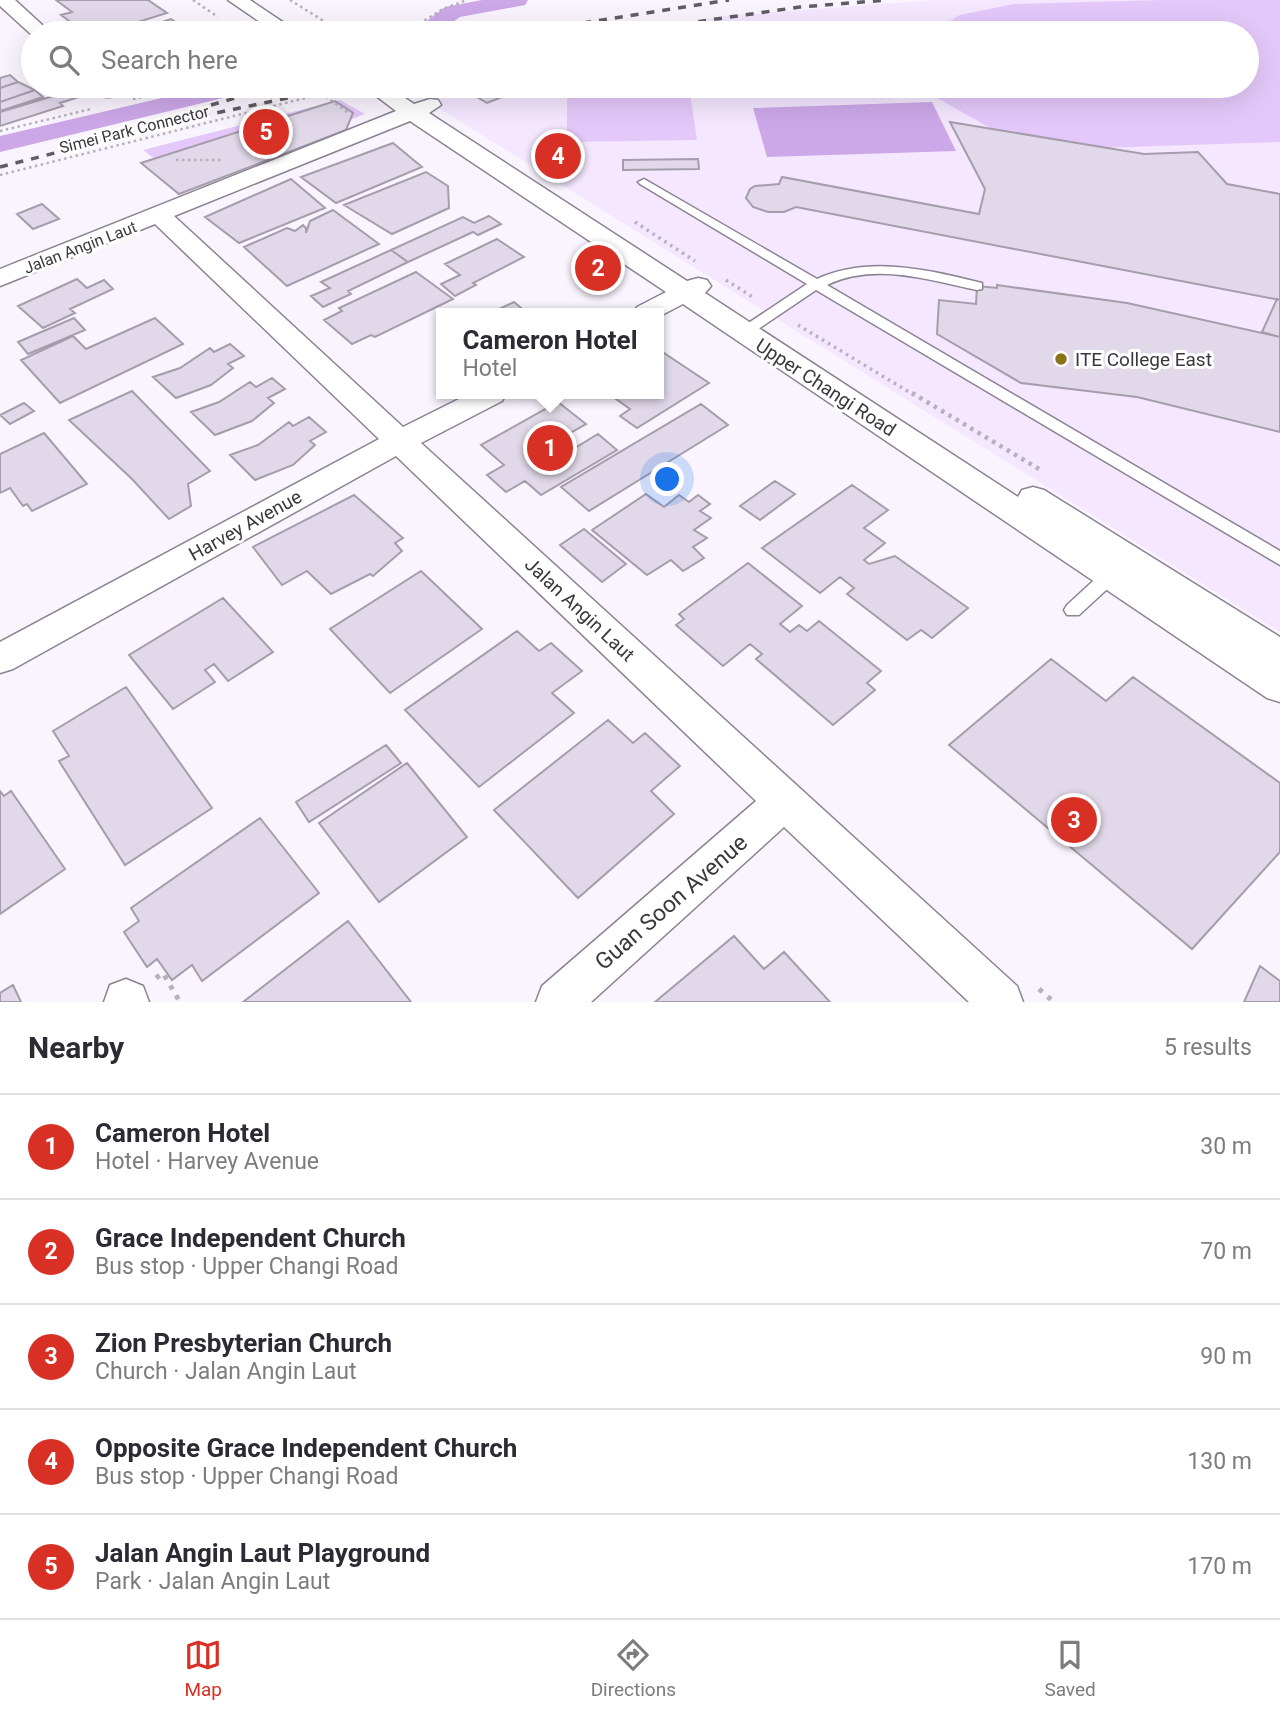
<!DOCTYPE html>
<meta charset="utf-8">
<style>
body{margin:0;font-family:Roboto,sans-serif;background:#f2f2f3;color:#2b2b33}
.you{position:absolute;left:668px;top:480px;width:24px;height:24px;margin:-18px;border:5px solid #fff;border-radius:50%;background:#1a73e8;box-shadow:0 0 0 10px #1a73e833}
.badge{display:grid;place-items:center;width:46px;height:46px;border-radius:50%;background:#d93025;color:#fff;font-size:23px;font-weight:700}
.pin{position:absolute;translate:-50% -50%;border:4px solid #fff;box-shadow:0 2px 7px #0006}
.popup{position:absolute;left:436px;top:308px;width:228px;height:91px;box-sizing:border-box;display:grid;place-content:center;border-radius:0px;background:#fff;filter:drop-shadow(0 2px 5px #0005);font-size:23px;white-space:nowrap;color:#7c7c81}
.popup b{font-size:26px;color:#2b2b33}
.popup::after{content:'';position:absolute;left:50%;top:100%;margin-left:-14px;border:14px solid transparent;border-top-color:#fff}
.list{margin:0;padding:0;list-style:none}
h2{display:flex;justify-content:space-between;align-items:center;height:91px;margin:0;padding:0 28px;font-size:30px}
h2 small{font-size:23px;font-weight:400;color:#7c7c81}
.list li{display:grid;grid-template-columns:46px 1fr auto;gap:21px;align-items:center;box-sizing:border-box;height:105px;padding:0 28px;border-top:2px solid #e1e1e2}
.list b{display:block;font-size:26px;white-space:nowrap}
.list p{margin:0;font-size:23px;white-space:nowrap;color:#7c7c81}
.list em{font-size:23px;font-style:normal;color:#7c7c81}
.icon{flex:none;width:38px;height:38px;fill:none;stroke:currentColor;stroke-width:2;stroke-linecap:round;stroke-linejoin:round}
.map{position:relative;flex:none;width:1280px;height:1002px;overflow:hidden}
.search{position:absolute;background:#fff;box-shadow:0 7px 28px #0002;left:21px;right:21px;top:21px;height:77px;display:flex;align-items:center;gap:18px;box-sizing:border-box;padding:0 24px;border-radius:38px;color:#7c7c81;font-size:26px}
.sheet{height:616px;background:#fff}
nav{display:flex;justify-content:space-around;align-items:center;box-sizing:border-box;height:98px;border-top:2px solid #e1e1e2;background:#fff;font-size:19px;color:#7c7c81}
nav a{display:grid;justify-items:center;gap:4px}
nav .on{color:#d93025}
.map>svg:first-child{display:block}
</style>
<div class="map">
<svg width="1280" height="1002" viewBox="0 0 1280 1002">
<rect width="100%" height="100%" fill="#f9f4fe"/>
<!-- built -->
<path fill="#f4e7ff" d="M935 0H1280V632L403 86H1247V33H641L724 16Z"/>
<!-- green -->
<path fill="#e4c8fa" d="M1162 0H1280V142L1066 149 992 129 939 99 930 86H1247V33H930L960 15 1014 4Z
M567 86H689L697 140 567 142Z
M809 86H922L924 90 811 93Z
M340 100 365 114 186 183 143 150Z"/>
<!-- water -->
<path fill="#cda8e9" d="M932 102 956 151 767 157 753 108Z"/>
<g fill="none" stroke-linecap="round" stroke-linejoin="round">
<!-- canal -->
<path fill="#cda8e9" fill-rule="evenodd" d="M482 0H528L525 5 460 17 437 33H411L445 7Z
M213 86H255L252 91 0 152V136Z"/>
</g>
<!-- building -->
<path fill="#e1d9e9" stroke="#a59dac" stroke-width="2" d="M56 0H148L167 13 103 33H85L61 15 72 12Z
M171 19 192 33H128Z
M10 75 18 82 0 88V78Z
M18 82 35 90 0 102V88Z
M474 86H492L507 95 487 103 465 90Z
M35 90 43 97 0 111V102Z
M67 92 76 98 60 103 63 106 0 126V112Z
M335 101 353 113 346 130 179 194 141 163Z
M950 122 1144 154 1198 152 1227 184 1280 194V300L796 207 784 212H768L753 207 746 198 750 189 755 186 779 184 782 177 979 214 985 189Z
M393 143 422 167 336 203 301 177Z
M698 159 699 169 623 170V160Z
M426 172 448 186 449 208 392 234 344 205Z
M291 179 325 208 239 243 205 217Z
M42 204 59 219 33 229 17 214Z
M333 210 379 244 287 286 244 247 287 228 295 231 303 225 306 228V233L310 221Z
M489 216 501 224 478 235 473 232 408 262 391 250 463 217 474 223Z
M497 239 524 257 473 283 476 285 455 296 441 284 460 275 445 264Z
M391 250 408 262 348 291 351 294 323 307 311 296 330 288 321 282Z
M416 272 453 299 375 337 371 335 352 344 324 320 342 311 339 308Z
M77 279 87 288 104 280 113 289 70 309 75 313 43 328 18 306Z
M997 285 1127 303 1280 337V432L1137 397 1021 383 937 334 939 300 976 304 977 286 997 288Z
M1277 299 1280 300V337L1262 332Z
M514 302 527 313H491Z
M74 318 85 330 28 354 18 342Z
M155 318 183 344 60 403 21 360 73 336 86 349Z
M230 344 244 356 228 364 233 368 211 385 176 398 153 377 180 368 210 348 214 352Z
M658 349 709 383 637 428 620 416 630 409 609 394H658Z
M272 378 285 389 268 398 274 403 252 421 215 435 191 412 219 402 250 382 256 387Z
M132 391 210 471 188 484 191 506 169 519 132 479 69 420Z
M558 402 586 424 553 443 565 454 598 434 617 450 541 495 525 481 506 492 487 475 504 465 481 445Z
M24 403 34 411 10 424 0 415Z
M701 404 728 425 589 511 561 487Z
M309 417 326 432 310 441 315 445 293 465 255 480 230 455 258 445 289 422 293 426Z
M44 433 87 484 32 511 27 504 23 506 10 488 0 493V454Z
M775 481 795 494 760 520 740 506Z
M852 485 888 510 864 528 885 543 864 560 869 564 895 556 968 608 932 638 921 630 907 640 847 594 854 588 840 577 820 593 762 548Z
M646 494 664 507 679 495 689 502 698 495 710 504 700 511 711 518 694 530 707 538 693 547 704 558 683 571 671 560 647 575 592 530Z
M354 495 403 538 395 543 402 551 373 576 370 574 331 594 307 571 282 585 253 547Z
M584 529 626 564 602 582 560 545Z
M748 563 802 606 780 624 790 632 799 625 807 631 819 621 881 671 867 683 875 690 833 725 756 659 762 654 750 644 723 666 676 625 684 619 679 614Z
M421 571 482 629 390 693 330 629Z
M223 598 273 652 228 681 214 664 205 670 215 682 173 709 129 655Z
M517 631 539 651 551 643 582 671 552 693 574 713 479 787 405 710Z
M1051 659 1106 701 1133 677 1280 783V852L1192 949 949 745Z
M126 687 212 808 125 865 59 761 69 756 53 731Z
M608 720 633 743 645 733 680 766 651 791 674 814 578 898 494 810Z
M386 745 401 763 309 822 296 802Z
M407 763 467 837 379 902 319 823Z
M0 791 4 796 11 791 65 869 0 914Z
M260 818 319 893 202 981 192 965 172 980 157 959 147 967 124 932 139 921 131 908Z
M348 921 411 1002H243Z
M734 936 764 969 784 952 830 1002H655Z
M1260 966 1280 981V1002H1244Z
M13 985 21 1002H0V993Z"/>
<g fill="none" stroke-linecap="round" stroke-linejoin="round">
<!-- lane casing -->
<g stroke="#8b8392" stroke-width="3">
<path id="lane" d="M644 179 817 279C870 255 928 270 982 283V289L977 290C928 280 875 262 827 285L1280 551V565L816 290 748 336H738L736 333 738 330 807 284 640 184 638 182Z
M1111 569 1117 570 1119 575 1117 580 1079 615H1067L1064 610 1067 605 1105 570Z"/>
</g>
<!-- street casing -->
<g stroke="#8b8392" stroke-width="3">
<path id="street" d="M0 0H15L51 33H33V36L0 6Z
M228 0H250L299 33H276Z
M91 86H113L118 92 115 96C104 99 97 96 91 86Z
M363 86H387L414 104 430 99 438 100 441 105 429 113 687 281 698 278 707 280 711 286 705 293 1018 497 1022 490 1033 487 1044 490 1280 637V702L1267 698 683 304 658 317V313H633L637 307 666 292 410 121 174 216 403 427 469 394H506L502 401 421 443 1017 986 1023 1002H969L784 827 591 1002H536L542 986 756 801 396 456 13 669 0 673V642L379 439 155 224 0 286V269L396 111Z
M126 979 143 986 149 1002H104L110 985Z"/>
</g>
<!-- path-far3 -->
<path stroke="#b6b1ba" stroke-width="2.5" stroke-dasharray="2.5 3.5" stroke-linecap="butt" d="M193 0 218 17
M290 0 343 33
M404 33 443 9 467 0
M152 86 157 93
M311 86 347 112
M133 99 192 86
M0 131 91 109
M176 160H221
M0 175 345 88"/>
<!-- path-far2 -->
<path stroke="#b6b1ba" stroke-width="3.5" stroke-dasharray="2.5 4.5" stroke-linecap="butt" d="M635 222 695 261
M726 280 754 298
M798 325 914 395"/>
<!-- path-far1 -->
<path stroke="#b6b1ba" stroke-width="4.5" stroke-dasharray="3.5 5" stroke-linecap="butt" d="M912 393 1039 469"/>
<!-- path -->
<path stroke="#b6b1ba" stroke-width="5" stroke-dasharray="4.5 7" stroke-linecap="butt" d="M156 978 163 973 180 1002
M1039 989 1054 1002"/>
<!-- lane -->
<use href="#lane" fill="#fff" fill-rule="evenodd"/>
<!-- street -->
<use href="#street" fill="#fff" fill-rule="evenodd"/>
<!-- rail -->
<path stroke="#615d64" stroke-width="3.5" stroke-dasharray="8 8" stroke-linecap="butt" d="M520 33 729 0
M619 33 800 7 888 0
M211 105 277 86
M0 167 192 118 345 86"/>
</g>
<!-- markers -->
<circle fill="#8a7316" stroke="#fff" stroke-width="2.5" cx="1061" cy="359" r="7"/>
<g text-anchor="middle" stroke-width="6" stroke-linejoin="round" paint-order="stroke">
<!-- far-street labels -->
<g font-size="16" fill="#3b373e" stroke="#fff">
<text transform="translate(134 129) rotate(-14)" y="6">Simei Park Connector</text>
<text transform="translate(80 247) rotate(-21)" y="6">Jalan Angin Laut</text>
</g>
<!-- poi labels -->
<g font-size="19" fill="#3b373e" stroke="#fff" text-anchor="start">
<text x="1075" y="366">ITE College East</text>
</g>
<!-- street labels -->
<g font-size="19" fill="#3b373e" stroke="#fff">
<text transform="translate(826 387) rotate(33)" y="7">Upper Changi Road</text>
<text transform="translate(245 525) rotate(-29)" y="7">Harvey Avenue</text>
<text transform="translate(580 609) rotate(43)" y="7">Jalan Angin Laut</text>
</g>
<!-- near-street labels -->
<g font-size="23" fill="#3b373e" stroke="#fff">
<text transform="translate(671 902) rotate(-41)" y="8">Guan Soon Avenue</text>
</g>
</g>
</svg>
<div class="you"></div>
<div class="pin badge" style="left:550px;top:448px">1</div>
<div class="popup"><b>Cameron Hotel</b>Hotel</div>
<div class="pin badge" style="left:598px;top:268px">2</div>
<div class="pin badge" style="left:1074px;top:820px">3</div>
<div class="pin badge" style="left:558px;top:156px">4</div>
<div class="pin badge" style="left:266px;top:132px">5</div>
<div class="search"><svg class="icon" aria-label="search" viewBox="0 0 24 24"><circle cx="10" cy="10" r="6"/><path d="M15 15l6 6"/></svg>Search here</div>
</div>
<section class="sheet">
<h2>Nearby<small>5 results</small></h2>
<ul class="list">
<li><span class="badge">1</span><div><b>Cameron Hotel</b><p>Hotel · Harvey Avenue</p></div><em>30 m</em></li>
<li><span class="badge">2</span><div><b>Grace Independent Church</b><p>Bus stop · Upper Changi Road</p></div><em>70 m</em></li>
<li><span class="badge">3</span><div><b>Zion Presbyterian Church</b><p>Church · Jalan Angin Laut</p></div><em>90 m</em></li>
<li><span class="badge">4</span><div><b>Opposite Grace Independent Church</b><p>Bus stop · Upper Changi Road</p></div><em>130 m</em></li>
<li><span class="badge">5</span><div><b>Jalan Angin Laut Playground</b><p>Park · Jalan Angin Laut</p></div><em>170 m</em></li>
</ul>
</section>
<nav>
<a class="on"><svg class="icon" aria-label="map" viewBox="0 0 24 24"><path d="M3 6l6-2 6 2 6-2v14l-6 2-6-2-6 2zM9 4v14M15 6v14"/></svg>Map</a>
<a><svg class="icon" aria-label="directions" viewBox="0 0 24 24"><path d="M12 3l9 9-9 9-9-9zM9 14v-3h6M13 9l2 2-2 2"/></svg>Directions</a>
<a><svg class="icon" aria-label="saved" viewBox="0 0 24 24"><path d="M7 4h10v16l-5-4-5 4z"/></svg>Saved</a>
</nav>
